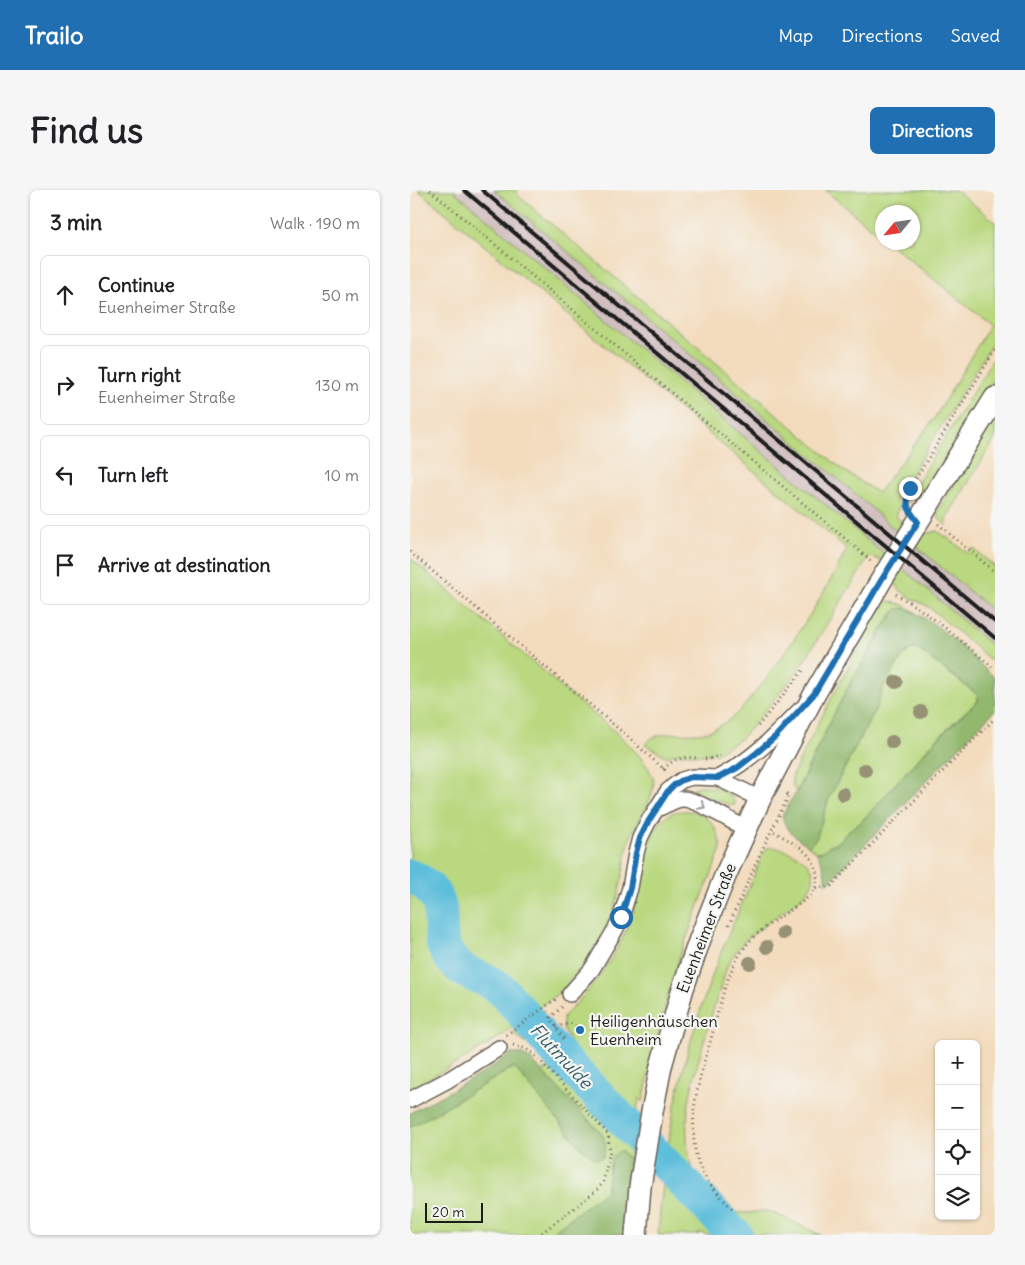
<!DOCTYPE html>
<meta charset="utf-8">
<style>
body{margin:0;font-family:Delius,sans-serif;background:#f6f6f6;color:#202124}
.controls{position:absolute;right:15px;bottom:15px;display:grid;overflow:hidden;border-radius:8px;box-shadow:0 1px 4px #0004}
.controls button{width:45px;height:45px;display:grid;place-items:center;padding:0;border:0;border-bottom:1px solid #e0e0e0;background:#fff;color:#202124;font:25px sans-serif}
.compass{position:absolute;left:465px;top:15px;width:45px;height:45px;border-radius:50%;background:#fff;box-shadow:0 1px 4px #0004;rotate:241deg}
.scale{position:absolute;left:15px;bottom:12px;width:58px;box-sizing:border-box;padding-left:5px;border:2px solid #1c1c1c;border-top:0;font-size:14px;line-height:18px;white-space:nowrap;color:#1c1c1c;-webkit-text-stroke:4px #f6f6f2;paint-order:stroke}
.stop{position:absolute;width:15px;height:15px;margin:-11px;border:4px solid #1f6fb2;border-radius:50%;background:#fff}
.stop.end{background:#1f6fb2;border-color:#fff;box-shadow:0 1px 5px #0008}
.list{margin:0;padding:0;list-style:none}
h2{display:flex;justify-content:space-between;align-items:center;height:65px;margin:0;padding:0 20px;font-size:21px}
h2 small{font-size:16px;font-weight:400;color:#757577}
.list li{display:grid;grid-template-columns:32px 1fr auto;gap:15px;align-items:center;box-sizing:border-box;height:80px;margin:0 10px 10px;padding:0 10px;border:1px solid #e0e0e0;border-radius:8px}
.list b{display:block;font-size:19px;white-space:nowrap}
.list p{margin:0;font-size:16px;white-space:nowrap;color:#757577}
.list em{font-size:16px;font-style:normal;color:#757577}
.icon{flex:none;width:28px;height:28px;fill:none;stroke:currentColor;stroke-width:2;stroke-linecap:round;stroke-linejoin:round}
.map{position:relative;flex:none;width:585px;height:1045px;overflow:hidden;border-radius:8px}
header{display:flex;align-items:center;gap:30px;box-sizing:border-box;height:70px;padding:0 25px;background:#1f6fb2;color:#fff}
header strong{font-size:24px}
nav{display:flex;gap:28px;margin-inline-start:auto;font-size:18px}
.intro{display:flex;align-items:center;justify-content:space-between;box-sizing:border-box;height:120px;padding:0 30px}
h1{margin:0;font-size:35px}
.button{padding:12px 22px;border-radius:8px;background:#1f6fb2;color:#fff;font-size:18px;font-weight:700}
main{display:flex;gap:30px;padding:0 30px}
aside{flex:1;background:#fff;border-radius:8px;box-shadow:0 1px 4px #0004}
.map>svg:first-child{display:block}
</style>
<header>
<strong>Trailo</strong>
<nav><a>Map</a><a>Directions</a><a>Saved</a></nav>
</header>
<div class="intro"><h1>Find us</h1><a class="button">Directions</a></div>
<main>
<aside>
<h2>3 min<small>Walk · 190 m</small></h2>
<ul class="list">
<li><svg class="icon" aria-label="ahead" viewBox="0 0 24 24"><path d="M12 20V5M6 11l6-6 6 6"/></svg><div><b>Continue</b><p>Euenheimer Straße</p></div><em>50 m</em></li>
<li><svg class="icon" aria-label="right" viewBox="0 0 24 24"><path d="M7 20v-9h11M14 6l5 5-5 5"/></svg><div><b>Turn right</b><p>Euenheimer Straße</p></div><em>130 m</em></li>
<li><svg class="icon" aria-label="left" viewBox="0 0 24 24"><path d="M17 20v-9H6M10 6l-5 5 5 5"/></svg><div><b>Turn left</b></div><em>10 m</em></li>
<li><svg class="icon" aria-label="arrive" viewBox="0 0 24 24"><path d="M6 21V4h12l-3 4 3 4H6"/></svg><div><b>Arrive at destination</b></div></li>
</ul>
</aside>
<div class="map">
<svg width="585" height="1045" viewBox="0 0 585 1045">
<rect width="100%" height="100%" fill="#f6f6f2"/>
<filter id="ink" filterUnits="userSpaceOnUse"><feTurbulence type="fractalNoise" baseFrequency=".02" numOctaves="2"/><feDisplacementMap in="SourceGraphic" scale="10" xChannelSelector="R" yChannelSelector="G"/><feConvolveMatrix kernelMatrix="1 2 1 2 8 2 1 2 1" color-interpolation-filters="sRGB"/></filter>
<filter id="wash" filterUnits="userSpaceOnUse"><feTurbulence type="fractalNoise" baseFrequency=".0096" numOctaves="4" result="noise"/><feDisplacementMap in="SourceGraphic" scale="20" xChannelSelector="R" yChannelSelector="G"/><feGaussianBlur stdDeviation="1.12" result="paint"/><feColorMatrix in="noise" values="0 0 0 0 0 0 0 0 0 0 0 0 0 0 0 0 0 1.4 0 .05"/><feComposite in="paint" operator="in"/></filter>
<g filter="url(#wash)">
<rect width="100%" height="100%" fill="#f3dcbd"/>
<!-- industrial -->
<path fill="#d2bfc0" d="M43 0H84L331 207 457 314 489 343 475 365 263 187Z
M506 356 585 423V458L492 378Z"/>
<!-- green -->
<path fill="#b9d87f" stroke="#6a7a4e" d="M8 0H43L263 187 475 365 471 371 465 368 461 367 455 373 387 482 339 540 330 549 307 563 292 565 278 564H263L257 567 235 554C238 551 241 548 244 547 257 542 273 544 286 543 295 543 304 540 311 535 328 526 340 509 351 495 384 452 413 407 437 359Z
M84 0H108L106 4 433 280 468 303 525 227 580 135 479 53 502 52V22H472V47L415 0H546L585 32V149L485 311 490 315 486 323V327L494 333 487 342 457 314 331 207Z
M585 166V187L508 311 505 312 503 309 505 297Z
M585 228V249L536 329 537 336C532 332 527 329 527 322Z
M527 341 538 348 559 364 563 358 585 377V423L506 356 512 345Z
M0 368 126 475C141 488 155 501 170 513 191 530 234 562 243 588 248 604 225 634 219 651 217 659 216 668 214 677 211 697 206 717 197 735 186 761 167 786 146 805 141 809 135 812 131 816 93 849 45 874 0 899Z
M492 378 585 458V474L519 417 499 407 491 401 485 393Z
M479 411 494 415 507 423 493 418 487 419 481 425 472 439 458 465 442 490 421 530 386 602C381 595 381 590 384 582L409 532 453 449 473 414Z
M507 459 513 463 568 505V511C524 547 489 591 451 632L438 641 428 653 421 655 411 662H406L399 656 406 649 419 608 466 518 474 495 493 466 500 460Z
M295 596C306 597 323 602 325 615H320L287 603 283 600 284 597Z
M277 621C299 622 308 638 311 658 300 691 285 722 274 755 256 807 244 859 233 912L229 908 219 970 216 966 200 975 198 993 196 1001 138 1045H0V937L22 925 104 877 117 893 193 945 131 880H136L137 877 134 871 121 856 115 853 103 843 134 820 131 827 132 831 150 851 153 854 158 852 159 849 153 839V827C177 804 200 775 214 745 220 732 225 718 227 705 233 681 236 635 262 623 267 621 272 621 277 621Z
M362 657C388 662 421 679 392 707L338 748C330 755 322 766 318 775 315 781 314 788 312 794 307 807 303 820 299 834 287 877 267 932 282 976 287 991 305 1012 316 1022L338 1023 354 1021 366 1024 411 1045H297L292 1043 285 1045H248L251 1011 260 943V942C271 877 290 815 314 755 327 725 340 696 352 666L357 658Z"/>
<!-- forest -->
<path fill="#92b86e" stroke="#576a45" d="M494 418C529 431 557 463 585 488V520L419 692 415 693C416 681 412 671 406 662H411L421 655 428 653 438 641 451 632C489 591 525 548 568 511V505L514 463 506 459 499 460 493 466 474 495 466 518 419 608 406 649 399 656C388 649 376 641 372 627L379 613 389 598 421 530 442 490 458 465 472 439 487 419Z
M100 864H111L121 870 193 945 196 956 193 967 186 969 171 958 104 877 22 925 0 937V923L76 881Z
M211 961 219 970 217 989 221 991 215 1045H138L196 1001C199 989 197 964 211 961Z"/>
<g fill="none" stroke-linecap="round" stroke-linejoin="round">
<!-- river -->
<path stroke="#5dbedb" stroke-width="34" d="M0 686C14 691 27 703 30 718 31 725 30 733 31 741 31 755 38 768 49 777 61 787 77 788 89 798 97 804 103 813 110 820 122 835 134 849 147 863 206 923 264 983 323 1043L326 1045"/>
</g>
</g>
<g filter="url(#ink)">
<g fill="none" stroke-linecap="round" stroke-linejoin="round">
<!-- street casing -->
<g stroke="#675f54" stroke-width="18">
<path id="street" d="M308 588C343 569 364 547 391 519
M247 619C255 616 265 609 273 609 286 609 323 632 336 639
M160 804 182 779 205 740 211 727 220 698 226 663 230 648 238 632 258 601 265 595 272 590 282 587 308 588 350 609
M0 910 38 890 89 858"/>
</g>
<!-- secondary casing -->
<g stroke="#675f54" stroke-width="24">
<path id="secondary" d="M226 1045 230 997 242 922 251 876 273 798 290 749 316 684 350 609 404 505 472 389 585 208"/>
</g>
<!-- path -->
<path stroke="#675f54" stroke-width="3" stroke-dasharray="1 4" stroke-linecap="butt" d="M20 0 458 368 461 372
M498 307 500 298 585 160
M528 334 585 382
M0 362 217 546 256 581
M486 404 514 422 538 440 585 479
M348 536 395 478
M295 569 302 568 310 565
M253 579C265 569 270 566 286 568
M406 698 421 696 585 528
M319 735 351 662 379 605 375 603
M152 817 140 828 154 849
M146 837 160 833 168 837
M96 845 146 809
M103 855 114 858 123 863 198 944 200 961 193 993 187 1000 129 1045
M322 1018C307 1003 291 987 286 965 283 951 283 935 284 920 287 896 294 872 301 849 309 819 316 782 335 757 350 736 381 722 401 705 405 699 407 695 407 687 407 662 379 651 361 640"/>
<!-- street -->
<use href="#street" stroke="#fff" stroke-width="15"/>
<!-- secondary -->
<use href="#secondary" stroke="#fff" stroke-width="21"/>
<!-- rail -->
<path stroke="#1c1c1c" stroke-width="4" d="M54 0 585 448
M72 0 585 432"/>
</g>
<!-- trees -->
<g fill="#979175">
<circle cx="486" cy="492" r="7"/>
<circle cx="511" cy="522" r="7"/>
<circle cx="482" cy="552" r="7"/>
<circle cx="455" cy="580" r="7"/>
<circle cx="433" cy="604" r="7"/>
<circle cx="373" cy="743" r="7"/>
<circle cx="357" cy="757" r="7"/>
<circle cx="340" cy="773" r="7"/>
</g>
<!-- one-way arrows -->
<defs><path id="oneway-chevron" d="M-2-3.5L2.5 0L-2 3.5" fill="none" stroke-width="1.6" stroke-linecap="round" stroke-linejoin="round" transform="scale(1.25)"/></defs>
<use stroke="#999" href="#oneway-chevron" transform="translate(292 616) rotate(27)"/>
</g>
<g fill="none" stroke-linecap="round" stroke-linejoin="round" filter="url(#ink)">
<!-- route -->
<path stroke="#1f6fb2" stroke-width="6" d="M211 727 220 698 226 663 230 648 238 632 258 601 264 595 272 590 282 587 308 588 327 578 344 565 366 546 404 504 472 389 508 332C497 318 495 316 500 298"/>
</g>
<!-- markers -->
<circle fill="#1f6fb2" stroke="#f6f6f2" stroke-width="2" cx="170" cy="840" r="5"/>
<g text-anchor="middle" stroke-width="4.5" stroke-linejoin="round" paint-order="stroke">
<!-- street labels -->
<g font-size="16" fill="#1c1c1c" stroke="#f6f6f2">
<text transform="translate(296 738) rotate(-69)" y="6">Euenheimer Straße</text>
</g>
<!-- poi labels -->
<g font-size="16" fill="#1c1c1c" stroke="#f6f6f2" text-anchor="start">
<text x="180" y="837">Heiligenhäuschen<tspan x="180" dy="18">Euenheim</tspan></text>
</g>
<!-- water labels -->
<g font-size="18" font-style="italic" fill="#365d68" stroke="#f6f6f2">
<text transform="translate(151 866) rotate(47)" y="6">Flutmulde</text>
</g>
</g>
</svg>
<div class="controls">
<button>+</button>
<button>−</button>
<button><svg class="icon" aria-label="locate" viewBox="0 0 24 24"><circle cx="12" cy="12" r="6"/><path d="M12 2v4M12 18v4M2 12h4M18 12h4"/></svg></button>
<button><svg class="icon" aria-label="layers" viewBox="0 0 24 24"><path d="M12 4l9 5-9 5-9-5zM3 14l9 5 9-5"/></svg></button>
</div>
<svg class="compass" viewBox="-18 -18 36 36"><path d="M0-13l5 13h-10z" fill="#e53935"/><path d="M0 13l5-13h-10z" fill="#757577"/></svg>
<div class="scale">20 m</div>
<div class="stop" style="left:211px;top:727px"></div>
<div class="stop end" style="left:500px;top:298px"></div>
</div>
</main>
